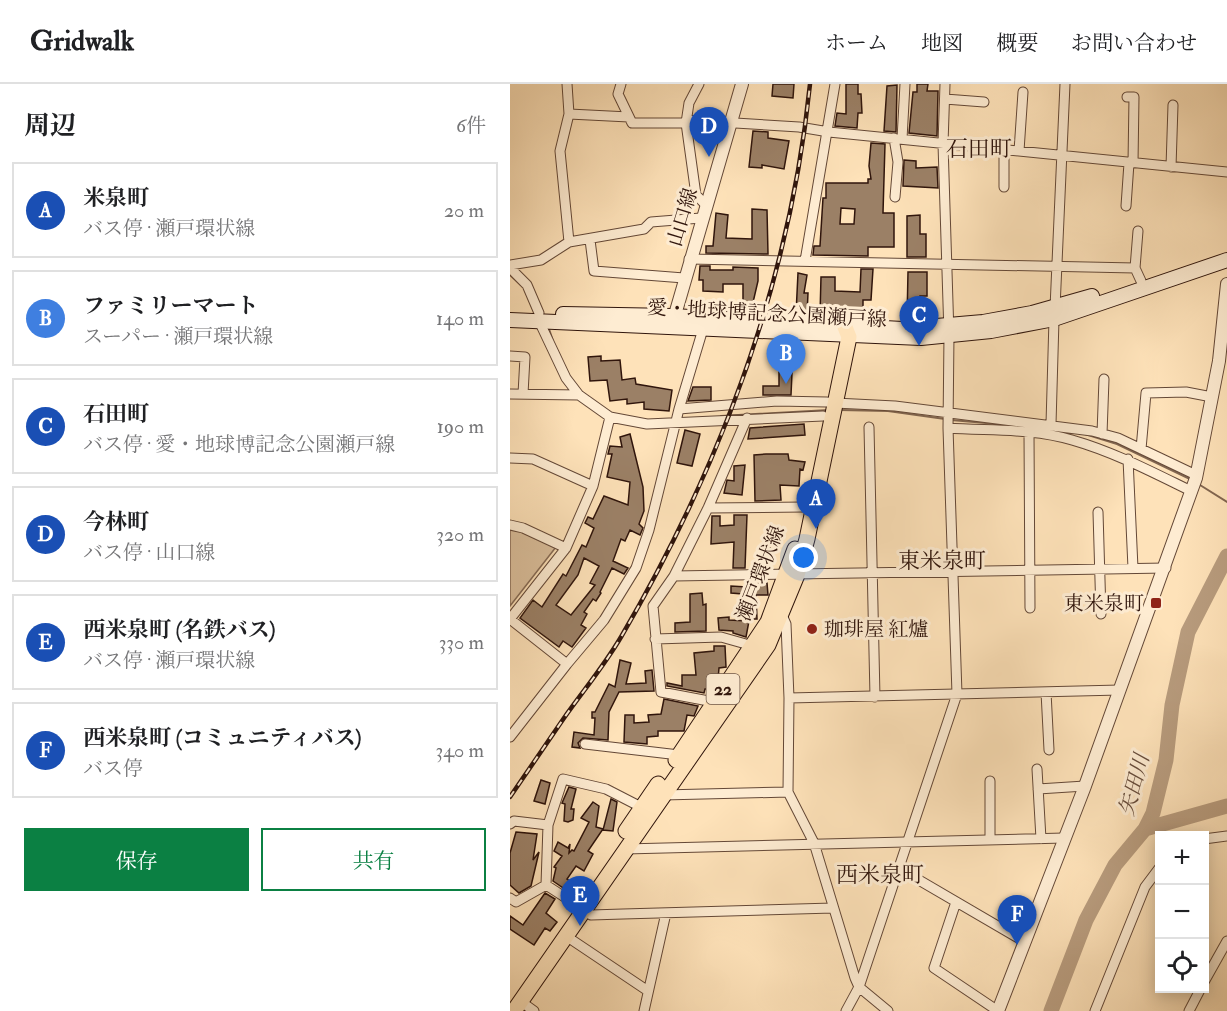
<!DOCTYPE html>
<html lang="ja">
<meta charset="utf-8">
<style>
body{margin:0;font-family:"IM FELL Double Pica","Noto Serif JP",serif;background:#f2f2f2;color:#202124}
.controls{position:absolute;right:18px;bottom:18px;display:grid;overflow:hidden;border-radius:0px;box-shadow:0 3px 15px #0003}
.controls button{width:54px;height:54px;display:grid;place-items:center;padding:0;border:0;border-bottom:2px solid #e0e0e0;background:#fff;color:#202124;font:30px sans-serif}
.you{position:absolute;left:294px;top:474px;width:21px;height:21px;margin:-15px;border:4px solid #fff;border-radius:50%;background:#1a73e8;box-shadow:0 0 0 9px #1a73e833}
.badge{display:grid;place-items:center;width:39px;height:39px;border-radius:50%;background:#0b8043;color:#fff;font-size:20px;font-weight:700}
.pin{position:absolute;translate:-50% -50px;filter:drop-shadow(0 2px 3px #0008)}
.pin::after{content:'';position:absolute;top:32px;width:21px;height:18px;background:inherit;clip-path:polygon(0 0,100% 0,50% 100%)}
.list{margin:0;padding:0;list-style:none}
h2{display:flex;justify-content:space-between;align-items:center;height:78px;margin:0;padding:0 24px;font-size:26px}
h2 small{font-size:20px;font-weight:400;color:#757577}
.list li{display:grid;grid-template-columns:39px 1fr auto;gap:18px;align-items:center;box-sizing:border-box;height:96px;margin:0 12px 12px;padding:0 12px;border:2px solid #e0e0e0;border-radius:0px}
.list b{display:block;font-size:22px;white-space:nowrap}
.list p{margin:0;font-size:20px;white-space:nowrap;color:#757577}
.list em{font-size:20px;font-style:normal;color:#757577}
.actions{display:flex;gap:12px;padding:18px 24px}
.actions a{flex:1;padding:14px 0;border:2px solid #0b8043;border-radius:0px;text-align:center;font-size:21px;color:#0b8043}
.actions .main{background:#0b8043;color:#fff}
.icon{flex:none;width:33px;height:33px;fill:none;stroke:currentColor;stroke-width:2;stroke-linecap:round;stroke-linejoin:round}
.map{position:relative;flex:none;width:717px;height:927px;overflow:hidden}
header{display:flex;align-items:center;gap:36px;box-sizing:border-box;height:84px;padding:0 30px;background:#fff;border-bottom:2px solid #e0e0e0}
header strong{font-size:28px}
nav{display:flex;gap:33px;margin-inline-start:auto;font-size:21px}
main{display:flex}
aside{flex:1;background:#fff}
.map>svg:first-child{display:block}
</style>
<header>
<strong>Gridwalk</strong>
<nav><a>ホーム</a><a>地図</a><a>概要</a><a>お問い合わせ</a></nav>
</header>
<main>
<aside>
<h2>周辺<small>6件</small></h2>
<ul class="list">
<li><span class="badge" style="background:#1a4fb4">A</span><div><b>米泉町</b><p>バス停 · 瀬戸環状線</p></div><em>20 m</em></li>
<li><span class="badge" style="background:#3f7fe0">B</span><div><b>ファミリーマート</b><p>スーパー · 瀬戸環状線</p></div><em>140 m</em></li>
<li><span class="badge" style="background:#1a4fb4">C</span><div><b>石田町</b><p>バス停 · 愛・地球博記念公園瀬戸線</p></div><em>190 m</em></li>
<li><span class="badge" style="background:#1a4fb4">D</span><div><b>今林町</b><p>バス停 · 山口線</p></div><em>320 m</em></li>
<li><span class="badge" style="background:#1a4fb4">E</span><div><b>西米泉町 (名鉄バス)</b><p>バス停 · 瀬戸環状線</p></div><em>330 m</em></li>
<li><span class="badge" style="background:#1a4fb4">F</span><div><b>西米泉町 (コミュニティバス)</b><p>バス停</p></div><em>340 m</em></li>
</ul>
<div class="actions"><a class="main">保存</a><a>共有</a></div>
</aside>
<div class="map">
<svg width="717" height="927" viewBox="0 0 717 927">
<rect width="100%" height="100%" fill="#fee2b9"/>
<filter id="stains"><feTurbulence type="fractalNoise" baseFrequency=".00333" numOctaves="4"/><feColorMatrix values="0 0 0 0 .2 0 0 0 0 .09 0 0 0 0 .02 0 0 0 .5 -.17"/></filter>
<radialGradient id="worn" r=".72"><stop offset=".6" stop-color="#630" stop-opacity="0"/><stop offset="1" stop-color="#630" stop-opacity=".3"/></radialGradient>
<!-- green -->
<path fill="#dbbf9c" stroke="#866a54" stroke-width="1.5" d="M0 443 46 463 0 522Z"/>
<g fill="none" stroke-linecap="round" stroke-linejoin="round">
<!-- stream -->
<path stroke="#826650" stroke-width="2" d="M0 191 11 201
M38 242 43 257
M330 326 378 327 435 335
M211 332 319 326
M441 336 510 342
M575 350 607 360 680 395
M690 401 717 418"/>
<!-- river -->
<path stroke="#b89c7e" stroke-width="15" d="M635 745 717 722
M541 927 576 836 605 781 635 745 643 729 656 676 662 621 678 548 717 472"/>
</g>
<!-- building -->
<path fill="#9b8066" stroke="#30150c" stroke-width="1.5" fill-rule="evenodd" d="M263 0H284L283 14 262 12Z
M336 0H348V10H351L352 29H348L347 44 325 42 327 29 336 30Z
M407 0H418L417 7H428L427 52 399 49 403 8H407Z
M387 1 386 48 374 47 377 2Z
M243 47 258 48V54L279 57 274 85 252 81V84L239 83Z
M361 59 375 60 373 129H384V163H358V172L303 171 304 162H310L313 114H316V99H358V95H361L359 82ZM331 124 345 125 344 140H330Z
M394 76 406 77V84L427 83 428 104 393 102Z
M242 125 257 126 258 170 196 169V162H203L206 129 218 131 216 154 242 155Z
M410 131V150H416V173H397V132Z
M190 182H200V186H223V183L248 184V197L241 227H233V200H213V208L193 207V196H189Z
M351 185H363L361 216H353V226L342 227V233L310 231 311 193H325V207L350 208Z
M398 188H417V212H410L409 235 397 236Z
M288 189 297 191 294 209H298L297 231 286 230Z
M91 272V277L110 276 112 296 125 294 126 300 162 306 159 327 134 325V318L117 320V315L100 317 97 296 80 297 78 273Z
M269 288 282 289 281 311H253V302H269Z
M183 303H201V316L178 317Z
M294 340 295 351 238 355 240 344Z
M175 346 190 350 182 382 167 379Z
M120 350 133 403 134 427 129 440 133 444 130 451 120 446 115 457 111 455 103 477 118 484 114 490 102 484 90 508 91 509 86 517 83 515 74 528 77 530 71 541 76 544 62 563 53 557 49 563 10 534 23 516 32 523 53 490 56 492 72 461 76 463 84 444 75 439 78 433 83 435 94 412 118 421 120 398 97 393 102 370H98L100 362 112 363 110 353ZM74 474 89 482 80 499 85 501 61 531 46 521 68 491Z
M256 370H278L279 376 295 378 293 386 290 385 289 402 270 401 271 416 245 417 244 371Z
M235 381 232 411 214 409 217 396 224 397V382Z
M224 431H237L235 484H223L224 458 201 460 202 432H210V442L224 441Z
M248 464H260V483H248Z
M257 499 258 511H246L247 535H234L233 510 221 509V502L237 503V500Z
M192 509 193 521 196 520V547L165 548V539L180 538V510Z
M219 533V536L239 537 236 553 223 549V547L209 546 208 534Z
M204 562H215L216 583 209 584 208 596H199L198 605H195L194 609 157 602V599L172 602V591H186L184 569 204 567Z
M110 576 121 579 116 600 136 599 135 587 142 586 144 607 109 608 99 628 98 656 73 654 68 659 70 664 62 663 64 648 84 651 85 634H82V628H85L99 600 105 603Z
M154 615 188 622 184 632 177 631 174 647H148V652L137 653V660L114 658 115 631H124V639L139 638 138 631 151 630Z
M31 696 40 699 35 720 24 717Z
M59 703 66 705 61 725H64L63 736 58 738 54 737 55 720 52 719Z
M101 715 107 718 103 747 93 746Z
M83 718 89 722 86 743 93 745 78 767 83 770 74 787 66 782 57 795 67 802 62 810 43 797 46 784 44 783 52 772 44 767 48 758 58 764 60 760 59 769 62 766 64 767 79 738 71 734Z
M6 748 27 750 23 776 29 768 21 802 9 809 0 801V769Z
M35 809 45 815 36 829 47 838 40 847 35 844 24 861 0 845V832L13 841Z"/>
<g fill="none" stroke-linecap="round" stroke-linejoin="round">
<!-- minor casing -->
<g stroke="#644837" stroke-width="11">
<path id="minor" d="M57 0 59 30 50 67 59 158
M111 0 108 10 122 39H176
M189 0 179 19 176 39 186 111 196 121
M617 13H624L623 79
M435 15 474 18
M59 30 119 33
M176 36 289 43 319 48 717 88
M384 54 388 78 385 113
M392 55 395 0
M509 67 513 8
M661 83 663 21
M494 103V66
M616 122 619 79
M80 156 84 187 174 194
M179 175 625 184 631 197
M295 177 325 0
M0 181 31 176 59 158 134 145 141 138 191 134
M0 184 17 201 29 229
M625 184 628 147
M545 224 555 0
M29 237 56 294 69 311
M0 272 15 273 13 310
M0 310 69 311 100 333 83 402 23 375 0 374
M325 319 385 322 582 347 608 354 686 391
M169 325 193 245
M100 333 137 340 313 332
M541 340 544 235
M359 343 365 613
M438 344C478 347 523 344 562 356 604 368 642 388 681 407
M519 349 520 524
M592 350 594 295
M631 365 636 309 676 308 702 313
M618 375 623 484
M198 424 294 423
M588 428 591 530
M0 441 13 444 56 464
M164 492 198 424 237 334
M272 531 276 540 279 614 278 708 304 759 345 894 349 903 378 927
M0 535 57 580 0 653
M0 535 56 464 83 402
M145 555 211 553 243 562
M57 580 94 536 126 484 139 446 169 325 267 317 317 318
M536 608 539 666
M279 614 610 606
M204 618 151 608 143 522 164 492 656 484
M75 660 169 671
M527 685 531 755
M528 705 575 702
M153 711 278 708
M0 740 4 737 38 741 36 801 6 818 0 814
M38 741 53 695 96 705 131 723
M480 755V697
M694 755 717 752
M115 765 554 754
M390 785 515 858
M36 801 67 821
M446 818 424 884 488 927
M73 827 81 831 113 830 323 824
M56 852 138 907
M694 898 717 857
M10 917 24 927
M134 927 156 829
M336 927 349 903 447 610 438 344 439 251 433 60 435 0
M585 927 635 803 650 783
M679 927 691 904"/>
</g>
<!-- tertiary casing -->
<g stroke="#644837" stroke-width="14">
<path id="tertiary" d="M162 241 232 0
M488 927 575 702 686 394 709 277 717 200"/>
</g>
<!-- secondary casing -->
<g stroke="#30150c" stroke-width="16">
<path id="secondary" d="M53 230 163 232 392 245 473 238 522 229 582 212
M0 236 411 254 481 247 544 235 717 176"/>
</g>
<!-- primary casing -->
<g stroke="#30150c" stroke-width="17">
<path id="primary" d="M166 676 258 538 285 465
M116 747 148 700
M4 927 258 561 287 491 297 455 339 253 335 243"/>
</g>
<!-- minor -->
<use href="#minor" stroke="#feecd2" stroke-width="9"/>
<!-- tertiary -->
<use href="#tertiary" stroke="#feecd2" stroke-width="12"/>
<!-- secondary -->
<use href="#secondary" stroke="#feecd2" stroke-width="14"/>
<!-- primary -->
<use href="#primary" stroke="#fee2b9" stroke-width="15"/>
<!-- rail casing -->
<g stroke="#30150c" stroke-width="4.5">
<path id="rail" d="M0 713C18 687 36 660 54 634 73 607 94 582 111 553 211 382 280 198 300 0"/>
</g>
<!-- rail -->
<use href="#rail" stroke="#feecd2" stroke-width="2" stroke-dasharray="7" stroke-linecap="butt"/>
</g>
<!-- markers -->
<g fill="#8f2418" stroke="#feecd2" stroke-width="2">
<rect x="640" y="513" width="12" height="12" rx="3"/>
<circle cx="302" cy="545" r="6"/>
</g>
<g text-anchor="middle" stroke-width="6" stroke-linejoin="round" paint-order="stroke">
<!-- shield labels -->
<rect fill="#feecd2" stroke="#6e5647" stroke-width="1.5" x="196.5" y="590" width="33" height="30" rx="4.5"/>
<g font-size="18" font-weight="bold" fill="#30150c">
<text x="213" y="611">22</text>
</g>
<!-- street labels -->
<g font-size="20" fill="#30150c" stroke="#feecd2">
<text transform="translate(172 133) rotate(-73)" y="7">山口線</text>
<text transform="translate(257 229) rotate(3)" y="7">愛・地球博記念公園瀬戸線</text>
<text transform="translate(250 489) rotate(-69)" y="7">瀬戸環状線</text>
</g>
<!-- poi labels -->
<g font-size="20" fill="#30150c" stroke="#feecd2" text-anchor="end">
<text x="634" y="526">東米泉町</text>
<text x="314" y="552" text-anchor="start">珈琲屋 紅爐</text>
</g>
<!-- water labels -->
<g font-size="21" font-style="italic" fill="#664b3a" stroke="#feecd2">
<text transform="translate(624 701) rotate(-75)" y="7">矢田川</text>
</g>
<!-- quarter labels -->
<g font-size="22" fill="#30150c" stroke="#feecd2">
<text x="469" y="72">石田町</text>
<text x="432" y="484">東米泉町</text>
<text x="370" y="798">西米泉町</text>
</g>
</g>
<rect width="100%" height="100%" filter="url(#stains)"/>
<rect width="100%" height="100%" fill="url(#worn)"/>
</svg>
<div class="controls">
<button>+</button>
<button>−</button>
<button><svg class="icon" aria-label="locate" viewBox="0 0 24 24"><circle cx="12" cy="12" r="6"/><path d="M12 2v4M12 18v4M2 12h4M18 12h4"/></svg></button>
</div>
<div class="you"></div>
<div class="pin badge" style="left:306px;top:445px;background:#1a4fb4">A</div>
<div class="pin badge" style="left:276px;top:300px;background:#3f7fe0">B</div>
<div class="pin badge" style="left:409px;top:262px;background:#1a4fb4">C</div>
<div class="pin badge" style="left:199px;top:73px;background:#1a4fb4">D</div>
<div class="pin badge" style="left:70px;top:842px;background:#1a4fb4">E</div>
<div class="pin badge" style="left:507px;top:861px;background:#1a4fb4">F</div>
</div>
</main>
